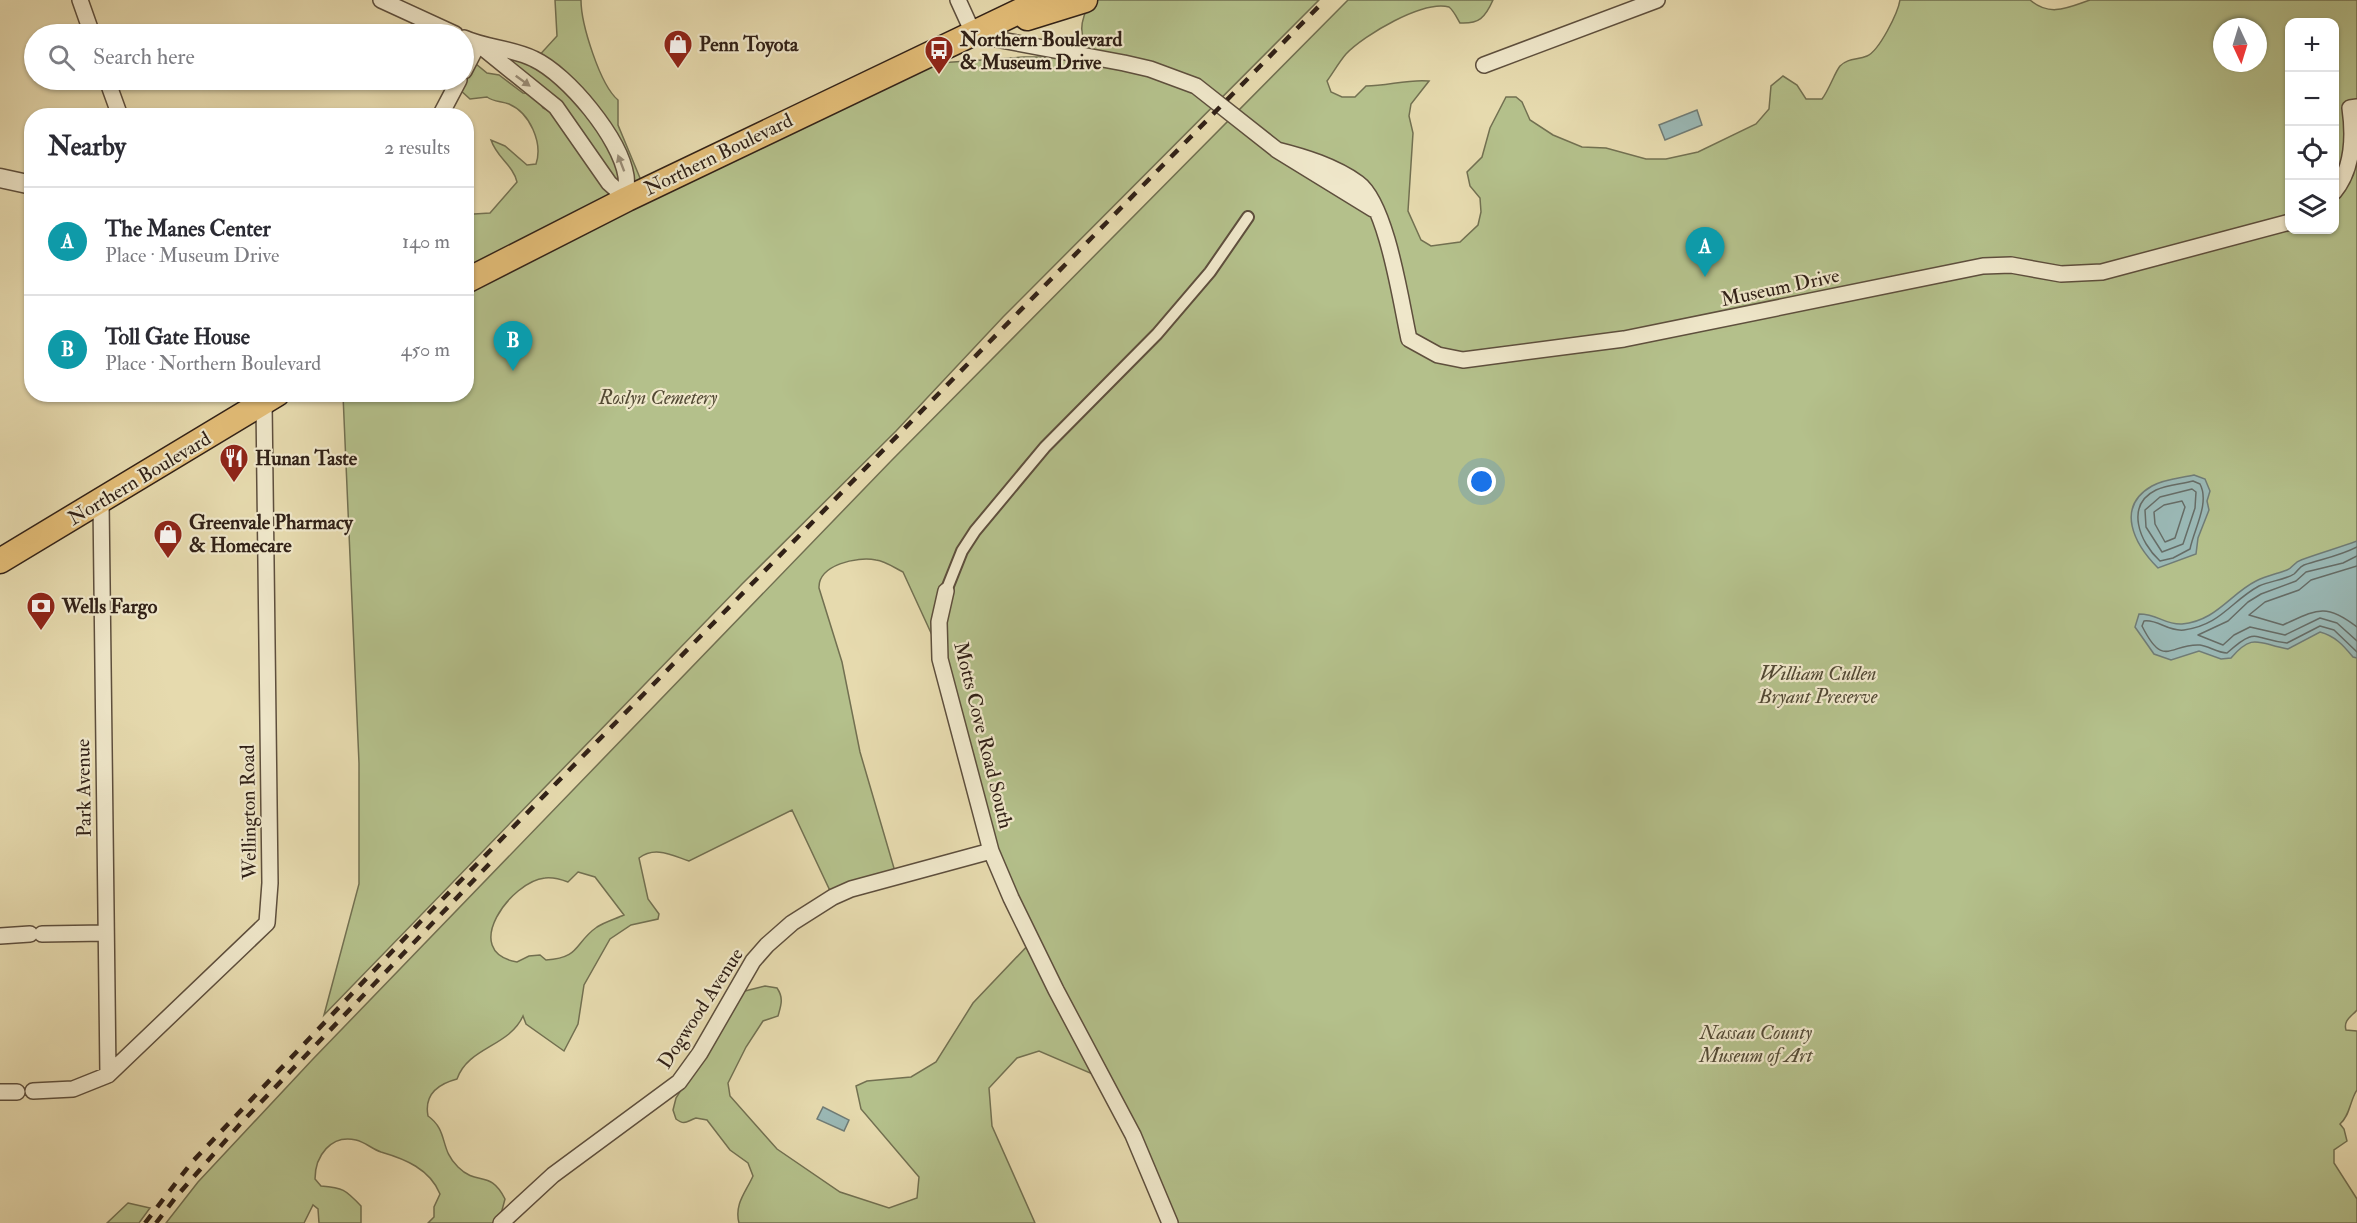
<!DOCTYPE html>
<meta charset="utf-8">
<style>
body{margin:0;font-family:"IM FELL Double Pica",serif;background:#f2f2f3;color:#2b2b33}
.controls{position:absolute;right:18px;top:18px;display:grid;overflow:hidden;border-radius:12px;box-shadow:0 2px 4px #0004}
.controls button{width:54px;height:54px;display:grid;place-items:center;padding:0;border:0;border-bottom:2px solid #e1e1e2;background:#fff;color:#2b2b33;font:30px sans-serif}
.compass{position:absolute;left:2213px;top:18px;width:54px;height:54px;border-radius:50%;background:#fff;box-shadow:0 2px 4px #0004;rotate:176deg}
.you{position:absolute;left:1482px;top:482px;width:21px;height:21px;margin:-15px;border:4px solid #fff;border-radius:50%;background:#1a73e8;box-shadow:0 0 0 9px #1a73e833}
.badge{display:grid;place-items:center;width:39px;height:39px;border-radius:50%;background:#db2777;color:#fff;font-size:20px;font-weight:700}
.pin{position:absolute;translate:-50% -50px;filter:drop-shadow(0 2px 3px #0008)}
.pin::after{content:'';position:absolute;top:32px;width:21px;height:18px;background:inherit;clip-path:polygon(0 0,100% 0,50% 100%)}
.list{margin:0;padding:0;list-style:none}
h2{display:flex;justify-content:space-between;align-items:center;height:78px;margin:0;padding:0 24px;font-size:26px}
h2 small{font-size:20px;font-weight:400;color:#7c7c81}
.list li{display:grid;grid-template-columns:39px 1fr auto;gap:18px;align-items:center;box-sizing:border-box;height:108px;padding:0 24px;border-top:2px solid #e1e1e2}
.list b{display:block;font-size:22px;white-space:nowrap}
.list p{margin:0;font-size:20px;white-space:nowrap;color:#7c7c81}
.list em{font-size:20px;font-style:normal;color:#7c7c81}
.icon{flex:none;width:33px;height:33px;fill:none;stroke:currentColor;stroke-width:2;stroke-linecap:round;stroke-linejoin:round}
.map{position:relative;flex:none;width:2357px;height:1223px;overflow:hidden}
.search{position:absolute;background:#fff;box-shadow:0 2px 4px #0004;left:24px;top:24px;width:450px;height:66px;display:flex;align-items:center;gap:15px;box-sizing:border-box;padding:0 21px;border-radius:33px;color:#7c7c81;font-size:22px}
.panel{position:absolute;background:#fff;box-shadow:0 2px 4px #0004;left:24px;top:108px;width:450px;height:294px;border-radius:24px}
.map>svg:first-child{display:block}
</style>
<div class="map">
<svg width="2357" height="1223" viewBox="0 0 2357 1223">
<rect width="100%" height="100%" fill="#e6daae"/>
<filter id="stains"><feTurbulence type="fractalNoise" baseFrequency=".00333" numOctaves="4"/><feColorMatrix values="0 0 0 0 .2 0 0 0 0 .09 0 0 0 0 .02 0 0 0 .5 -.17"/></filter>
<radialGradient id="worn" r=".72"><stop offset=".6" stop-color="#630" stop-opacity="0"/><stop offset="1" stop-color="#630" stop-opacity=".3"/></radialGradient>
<!-- green -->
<path fill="#b4c08b" stroke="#727051" stroke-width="1.5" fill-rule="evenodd" d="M555 0H581C581 24 600 85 618 100V125L645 190 806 112 910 65 1024 57H1089C1080 32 1078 25 1091 0H1319L1003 317 896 431 742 584 324 1015 359 884V763L343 395 466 394V231L471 219 467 209 474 214 490 213 517 182C513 165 497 158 491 140L505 146 527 165 536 164C543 143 530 113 509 104 501 101 494 102 487 97L470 99 458 88 455 80H464V65L476 64 487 73 499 75 523 93 534 94 543 108 551 112 556 107 478 44 513 51 536 59 557 36Z
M1348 0H1493C1485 18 1479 24 1460 23 1457 18 1454 11 1449 7 1423 0 1364 35 1346 54 1339 62 1333 73 1327 81L1331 92 1342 97H1355L1366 86C1388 86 1407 79 1429 81L1411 104 1409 116 1413 133 1408 211 1421 240 1431 246 1460 242 1478 225 1481 212 1480 198 1470 186 1467 172 1482 157 1490 128 1506 97H1516L1522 102 1530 120 1553 135 1582 147 1606 148 1646 159H1666L1698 152 1756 124 1769 109 1771 86 1783 76 1797 85 1806 99H1822C1829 90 1835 72 1840 66 1848 58 1857 60 1867 56 1879 51 1898 13 1900 0H2030C2050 17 2067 8 2090 0H2357V1010C2352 1016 2343 1020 2346 1030L2357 1031V1090C2350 1100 2350 1116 2340 1124L2344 1129 2347 1141 2334 1150V1163L2357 1199V1223H1170L1102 1078 1039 1051 1017 1058 989 1088 992 1126 1035 1223H739C734 1204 746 1192 753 1176L748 1163 730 1150 707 1120 696 1118C687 1121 685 1126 676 1119L673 1110 676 1098 741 992 765 986 777 988C784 998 781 1005 778 1016L763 1021 746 1047 728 1083 730 1096 777 1149 840 1192 889 1208 917 1198 919 1177 861 1109 856 1086 867 1081 911 1077 936 1062 973 1003 1032 941 1011 898 943 659 903 572C895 568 885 561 876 560 857 556 818 565 819 588L842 662 860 752 896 875 833 897 792 810 689 861C671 855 655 846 639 858L648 899 659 914 658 919 631 925 610 939 584 985 578 1024 564 1051 526 1024 523 1016C509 1047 468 1047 457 1079 438 1084 424 1095 428 1116 449 1131 439 1149 458 1167 478 1187 490 1169 505 1199L501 1214 493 1223H428L434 1217V1207L440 1194C430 1169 405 1159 381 1152 372 1149 365 1142 356 1140 331 1134 315 1156 315 1179L321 1186C343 1188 345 1189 361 1206V1223H319L318 1209 313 1205 304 1223H166L198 1182 313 1059 892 460ZM2290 22H2334V230H2290ZM2222 27H2258V63H2222ZM578 872 595 877 624 915C615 919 605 922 597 927 574 943 581 958 546 960L540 955 529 956 517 962C459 952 511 881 545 878 553 877 560 879 568 882Z
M128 1203 150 1208 139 1223H107Z"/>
<!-- water -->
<path fill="#9ab8b5" stroke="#707c76" stroke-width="1.5" d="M1697 110 1702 125 1665 140 1659 125Z
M2194 475 2205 479 2210 491 2207 501 2209 510 2198 538 2196 554 2158 568C2134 544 2115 507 2152 486 2164 479 2181 478 2194 475Z
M2357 541V658L2353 657C2343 645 2335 636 2320 632L2288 649C2259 644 2253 632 2231 658L2221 659 2199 651 2171 660 2154 654 2135 627 2139 614C2158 614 2165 625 2182 624 2216 621 2230 594 2256 581 2266 576 2276 574 2287 570 2293 568 2294 562 2301 560 2320 553 2338 548 2357 541Z
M823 1107 849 1120 844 1131 817 1119Z"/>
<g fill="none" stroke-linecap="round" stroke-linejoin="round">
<!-- shore -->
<path stroke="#666c66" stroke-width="1.5" d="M2193 481 2200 484C2210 503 2194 529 2190 549L2173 558 2160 561C2139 542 2125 505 2156 490 2167 485 2182 484 2193 481Z
M2192 489 2196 492 2195 508 2183 544 2162 552 2146 527 2145 510 2160 497Z
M2182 501 2185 507 2175 538 2165 542 2155 524 2154 512 2164 505Z
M2357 547C2340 556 2322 559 2304 565 2299 567 2298 571 2294 574 2285 580 2269 581 2259 586 2231 601 2221 625 2184 630 2168 632 2158 619 2144 621L2142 626C2164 670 2170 643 2200 645 2209 646 2217 653 2227 653 2257 626 2252 639 2287 643L2320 626 2334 630 2357 652
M2357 556 2343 563 2306 572 2296 581 2261 594 2248 602 2228 621 2198 635 2223 645 2234 635 2250 627 2285 635 2320 618 2337 623 2357 641
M2357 566 2311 580 2299 590 2265 602 2249 615 2283 625C2316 610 2325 602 2357 627"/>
<!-- pedestrian casing -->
<g stroke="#5e4f3d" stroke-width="14">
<path id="pedestrian" d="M946 591 962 551 975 531 1045 447 1157 334 1210 272 1248 217"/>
</g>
<!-- minor casing -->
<g stroke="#5e4f3d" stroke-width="18">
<path id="minor" d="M80 0 92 34
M381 0 455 34
M958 0 974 35 1124 63 1150 69 1196 86 1277 150 1373 209
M464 38C486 48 512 48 534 59 568 75 620 138 626 176 627 183 626 191 627 199L609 183 556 107 478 44
M1484 65 1657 0
M464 71 478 44
M107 80 120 116
M440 116 459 80
M1277 150C1305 157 1334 166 1358 183 1387 204 1401 303 1409 339L1438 355 1463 360 1624 339 1983 266 2011 265 2061 274 2102 272 2290 222
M2334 192C2353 169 2354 136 2350 108L2357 107
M101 501 108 1075
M946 591 939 622 940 659 991 851 1011 898 1056 990 1133 1135 1170 1223
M42 934 106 933
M0 936 30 934
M33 1091 73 1089 108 1075 267 923 270 883 264 403
M0 1092H17
M501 1223 553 1175 679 1082 700 1053 753 961 767 945 792 923 833 897 851 889 991 851"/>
</g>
<!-- tertiary casing -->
<g stroke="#5e4f3d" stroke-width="21">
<path id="tertiary" d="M0 178 32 185"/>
</g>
<!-- primary casing -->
<g stroke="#312117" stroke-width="27">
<path id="primary" d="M1027 18 1085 0
M466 281 627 199 1043 0
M0 561 277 394"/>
</g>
<!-- pedestrian -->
<use href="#pedestrian" stroke="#efe7ca" stroke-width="10"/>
<!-- minor -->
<use href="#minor" stroke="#efe7ca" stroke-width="15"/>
<!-- tertiary -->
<use href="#tertiary" stroke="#efe7ca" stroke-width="18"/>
<!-- primary -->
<use href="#primary" stroke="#e3bd77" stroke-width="24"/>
<!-- rail -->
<path stroke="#312117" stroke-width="4.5" stroke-dasharray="10 10" stroke-linecap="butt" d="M145 1223 192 1162 421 921 1325 0
M156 1223 176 1197 241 1123 494 859"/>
</g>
<!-- one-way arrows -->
<defs><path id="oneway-solid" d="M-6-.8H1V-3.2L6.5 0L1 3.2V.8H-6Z" transform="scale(1.5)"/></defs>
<g fill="#9a8e79">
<use href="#oneway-solid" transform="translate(523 81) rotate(36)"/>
<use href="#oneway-solid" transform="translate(621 163) rotate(-111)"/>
</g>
<!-- icons -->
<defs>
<g id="shop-pin" transform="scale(1.5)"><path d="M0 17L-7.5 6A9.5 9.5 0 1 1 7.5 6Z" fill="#8f2418" stroke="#efe7ca"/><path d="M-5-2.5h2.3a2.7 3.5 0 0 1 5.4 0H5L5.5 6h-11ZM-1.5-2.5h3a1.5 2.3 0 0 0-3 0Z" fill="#fff"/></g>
<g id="bus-pin" transform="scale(1.5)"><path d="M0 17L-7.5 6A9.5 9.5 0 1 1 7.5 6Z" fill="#8f2418" stroke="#efe7ca"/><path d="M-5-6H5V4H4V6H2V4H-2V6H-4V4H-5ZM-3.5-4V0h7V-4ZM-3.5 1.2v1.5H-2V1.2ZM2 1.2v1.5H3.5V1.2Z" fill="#fff"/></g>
<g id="restaurant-pin" transform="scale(1.5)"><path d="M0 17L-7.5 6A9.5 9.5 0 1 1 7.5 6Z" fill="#8f2418" stroke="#efe7ca"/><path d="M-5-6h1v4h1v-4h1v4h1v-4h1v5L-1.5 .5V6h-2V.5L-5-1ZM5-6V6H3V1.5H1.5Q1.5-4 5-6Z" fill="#fff"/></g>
<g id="bank-pin" transform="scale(1.5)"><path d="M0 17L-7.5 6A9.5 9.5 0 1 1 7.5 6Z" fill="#8f2418" stroke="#efe7ca"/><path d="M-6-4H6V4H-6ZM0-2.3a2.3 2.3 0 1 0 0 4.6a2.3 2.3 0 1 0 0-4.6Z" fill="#fff"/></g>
</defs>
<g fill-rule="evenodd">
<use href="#shop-pin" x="678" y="44"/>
<use href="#bus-pin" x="939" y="50"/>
<use href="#restaurant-pin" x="234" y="458"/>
<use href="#shop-pin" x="168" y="534"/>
<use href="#bank-pin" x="41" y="606"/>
</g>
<g text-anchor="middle" stroke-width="4.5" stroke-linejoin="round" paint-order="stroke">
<!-- poi labels -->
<g font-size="20" font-weight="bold" fill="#312117" stroke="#efe7ca" text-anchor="start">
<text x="960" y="46">Northern Boulevard<tspan x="960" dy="23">&amp; Museum Drive</tspan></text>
<text x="699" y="51">Penn Toyota</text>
<text x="255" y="465">Hunan Taste</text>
<text x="189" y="529">Greenvale Pharmacy<tspan x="189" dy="23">&amp; Homecare</tspan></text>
<text x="62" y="613">Wells Fargo</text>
</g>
<!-- street labels -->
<g font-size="20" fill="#312117" stroke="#efe7ca">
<text transform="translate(718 154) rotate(-26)" y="7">Northern Boulevard</text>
<text transform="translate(1780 287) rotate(-12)" y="7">Museum Drive</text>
<text transform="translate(139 478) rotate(-31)" y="7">Northern Boulevard</text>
<text transform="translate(984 735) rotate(76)" y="7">Motts Cove Road South</text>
<text transform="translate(83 788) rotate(-91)" y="7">Park Avenue</text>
<text transform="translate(248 812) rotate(-91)" y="7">Wellington Road</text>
<text transform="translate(700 1008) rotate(-57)" y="7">Dogwood Avenue</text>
</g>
<!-- park labels -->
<g font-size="20" font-style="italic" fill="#524934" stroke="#efe7ca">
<text x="658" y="404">Roslyn Cemetery</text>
<text x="1818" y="680">William Cullen<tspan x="1818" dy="23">Bryant Preserve</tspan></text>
<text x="1756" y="1039">Nassau County<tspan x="1756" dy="23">Museum of Art</tspan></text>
</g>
</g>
<rect width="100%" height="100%" filter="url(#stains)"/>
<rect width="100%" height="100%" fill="url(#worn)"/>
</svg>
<div class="controls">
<button>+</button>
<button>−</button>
<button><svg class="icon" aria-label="locate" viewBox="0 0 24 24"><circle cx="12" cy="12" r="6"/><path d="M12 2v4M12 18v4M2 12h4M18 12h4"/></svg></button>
<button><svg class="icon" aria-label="layers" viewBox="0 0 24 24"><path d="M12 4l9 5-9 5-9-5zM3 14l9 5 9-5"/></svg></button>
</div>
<svg class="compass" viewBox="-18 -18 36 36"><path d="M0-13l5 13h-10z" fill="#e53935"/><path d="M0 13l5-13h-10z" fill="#7c7c81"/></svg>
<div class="you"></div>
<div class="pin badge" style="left:1705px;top:277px;background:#0f9aa8">A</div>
<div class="pin badge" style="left:513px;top:371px;background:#0f9aa8">B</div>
<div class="search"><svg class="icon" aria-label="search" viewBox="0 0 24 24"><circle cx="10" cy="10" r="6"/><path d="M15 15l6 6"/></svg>Search here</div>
<section class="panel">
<h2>Nearby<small>2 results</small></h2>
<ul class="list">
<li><span class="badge" style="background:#0f9aa8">A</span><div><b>The Manes Center</b><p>Place · Museum Drive</p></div><em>140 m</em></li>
<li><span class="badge" style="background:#0f9aa8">B</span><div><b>Toll Gate House</b><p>Place · Northern Boulevard</p></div><em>450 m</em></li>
</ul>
</section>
</div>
